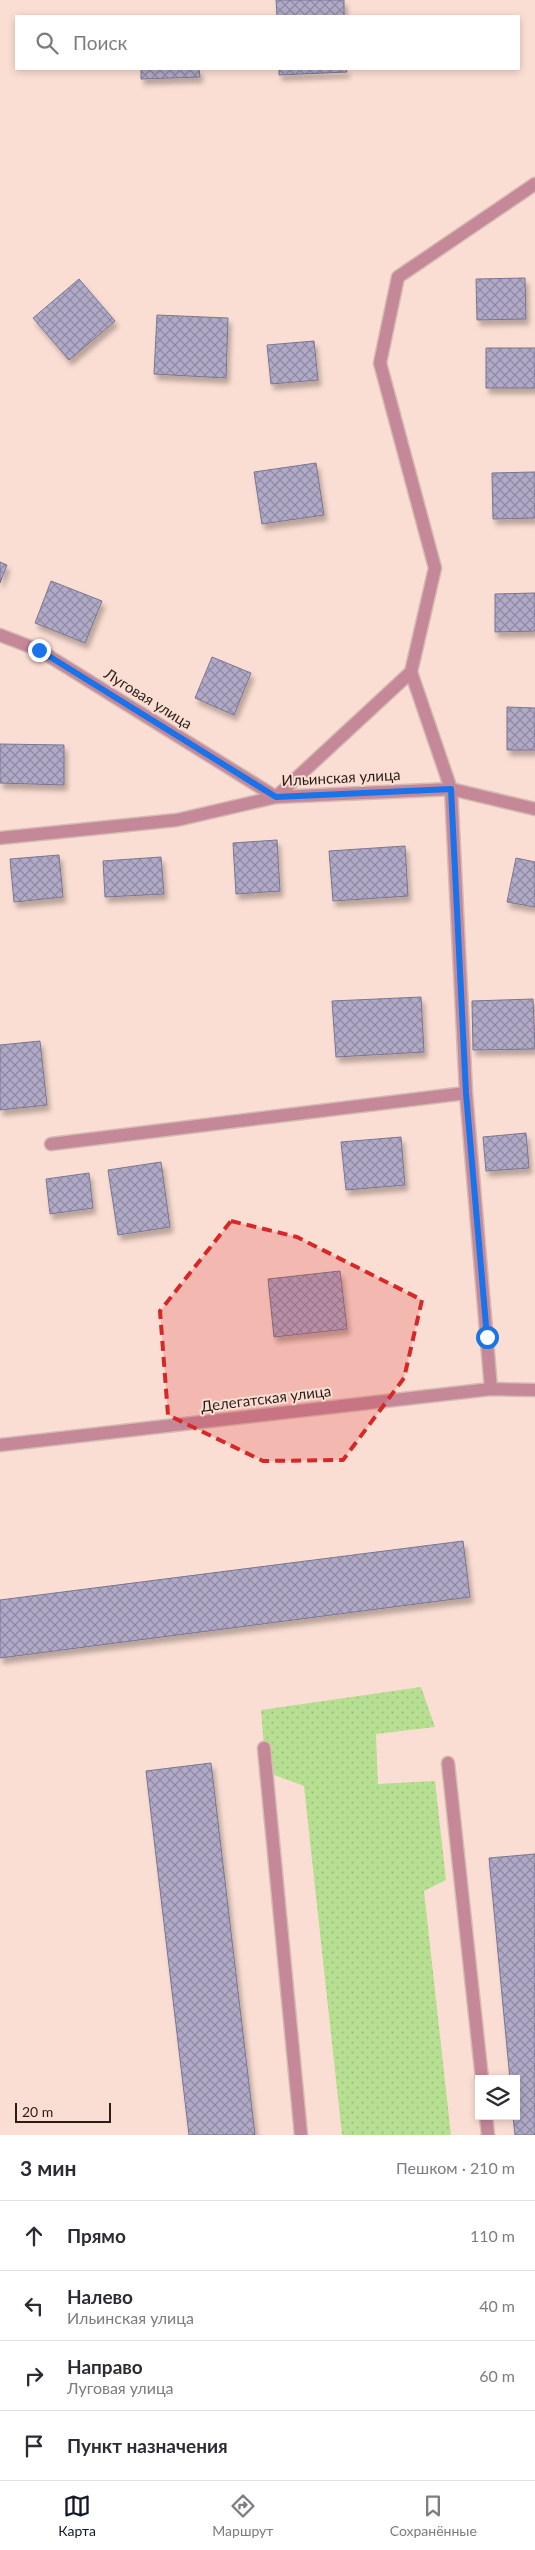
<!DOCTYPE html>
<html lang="ru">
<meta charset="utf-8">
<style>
body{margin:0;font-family:Lato,sans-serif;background:#f2f2f3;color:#2b2b33}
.controls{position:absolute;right:15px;bottom:15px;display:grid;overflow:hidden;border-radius:0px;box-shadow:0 2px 8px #0003}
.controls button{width:45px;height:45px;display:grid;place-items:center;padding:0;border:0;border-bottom:1px solid #e1e1e2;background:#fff;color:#2b2b33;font:25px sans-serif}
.scale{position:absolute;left:15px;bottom:12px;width:96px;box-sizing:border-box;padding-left:5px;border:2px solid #2a1d18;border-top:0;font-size:14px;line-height:18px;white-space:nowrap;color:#2a1d18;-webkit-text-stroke:4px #fbded3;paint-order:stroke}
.stop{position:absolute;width:15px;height:15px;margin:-11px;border:4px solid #1a73e8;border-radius:50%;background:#fff}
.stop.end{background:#1a73e8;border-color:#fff;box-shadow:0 1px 5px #0008}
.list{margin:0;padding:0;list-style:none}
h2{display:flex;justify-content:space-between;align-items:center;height:65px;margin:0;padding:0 20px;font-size:21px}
h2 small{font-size:16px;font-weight:400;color:#7c7c81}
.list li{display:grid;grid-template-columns:32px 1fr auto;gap:15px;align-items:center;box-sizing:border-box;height:70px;padding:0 20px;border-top:1px solid #e1e1e2}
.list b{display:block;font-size:19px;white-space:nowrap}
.list p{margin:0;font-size:16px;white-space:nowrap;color:#7c7c81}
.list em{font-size:16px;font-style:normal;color:#7c7c81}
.icon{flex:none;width:28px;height:28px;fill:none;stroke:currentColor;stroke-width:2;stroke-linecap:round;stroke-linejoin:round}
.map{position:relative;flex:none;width:535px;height:2135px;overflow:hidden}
.search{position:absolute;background:#fff;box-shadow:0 2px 8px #0003;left:15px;right:15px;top:15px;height:55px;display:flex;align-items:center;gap:12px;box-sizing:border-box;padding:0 18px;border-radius:0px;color:#7c7c81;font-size:19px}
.sheet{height:345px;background:#fff}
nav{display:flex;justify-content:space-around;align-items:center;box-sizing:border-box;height:70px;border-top:1px solid #e1e1e2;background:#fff;font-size:14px;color:#7c7c81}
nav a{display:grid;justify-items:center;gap:2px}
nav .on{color:#111827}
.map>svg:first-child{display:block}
</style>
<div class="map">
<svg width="535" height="2135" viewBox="0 0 535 2135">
<defs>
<pattern id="grass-dots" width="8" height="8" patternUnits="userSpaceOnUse" patternTransform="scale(1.25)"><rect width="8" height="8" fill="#b6df92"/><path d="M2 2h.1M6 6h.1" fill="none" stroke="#9dbf7d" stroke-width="1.8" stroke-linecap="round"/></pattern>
<pattern id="building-cross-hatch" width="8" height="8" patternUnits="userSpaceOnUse" patternTransform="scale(1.25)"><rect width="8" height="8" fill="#b0aac8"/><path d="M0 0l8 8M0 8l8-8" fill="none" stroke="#8f8aa1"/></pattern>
<filter id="shadow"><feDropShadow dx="3" dy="5.5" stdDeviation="2.5" flood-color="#0004"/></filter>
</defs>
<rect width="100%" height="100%" fill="#fbded3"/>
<!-- grass -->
<path fill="url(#grass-dots)" d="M421 1687 435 1727 376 1734 378 1784 435 1781 446 1880 424 1891 451 2135H342L304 1786 266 1772 261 1710Z"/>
<!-- building -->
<path fill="url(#building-cross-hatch)" stroke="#7b7592" filter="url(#shadow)" d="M276 0H344V16H277Z
M141 69H199L200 77 141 79Z
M279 69H346L347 72 279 75Z
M525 278 526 319 477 320 476 279Z
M79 279 115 321 69 360 33 318Z
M157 315 228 318 226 378 154 374Z
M314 341 318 380 271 384 267 345Z
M486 348H535V388H486Z
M316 463 324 515 262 524 254 472Z
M535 472V518L493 519 492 473Z
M0 562 7 565 0 583Z
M51 581 102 601 85 643 35 623Z
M535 593V631L495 632V594Z
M212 657 251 673 234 715 195 698Z
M507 707 535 708V750H507Z
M0 744 64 745V785L0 783Z
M277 840 280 891 236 894 233 843Z
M405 846 408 896 333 901 329 851Z
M59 855 63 897 14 902 10 859Z
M161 857 164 894 105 897 103 861Z
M516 858 535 862V907L507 902Z
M421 997 424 1052 336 1057 332 1001Z
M533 999 535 1049 473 1050 472 1001Z
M40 1041 47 1105 0 1110V1045Z
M526 1133 529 1168 486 1171 483 1137Z
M401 1137 405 1185 346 1190 341 1142Z
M161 1162 170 1227 118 1235 108 1170Z
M89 1173 93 1208 50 1214 46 1179Z
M340 1271 347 1329 274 1337 268 1279Z
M463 1541 470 1597 0 1658V1600Z
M211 1763 255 2135H189L146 1771Z
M535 1854V2135H515L513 2116H516V2079H510L489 1858Z"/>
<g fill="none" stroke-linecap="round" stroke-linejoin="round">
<!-- minor casing -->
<g stroke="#d5bbb1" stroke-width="15">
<path id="minor" d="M0 635 39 650 276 797 411 672
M0 838 177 820 276 797 451 789 535 809
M51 1144 466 1093
M491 1389 466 1093 451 789 411 672 435 568 380 363 398 277 535 184
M0 1445 491 1389 535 1390
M264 1748 301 2135
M448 1763 482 2079
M486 2116 488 2135"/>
</g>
<!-- minor -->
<use href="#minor" stroke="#c58899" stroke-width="12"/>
</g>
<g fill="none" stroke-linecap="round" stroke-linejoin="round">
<!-- route -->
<path stroke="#1a73e8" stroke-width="6" d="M39 650 276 797 451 789 466 1093 487 1337"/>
</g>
<!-- marked area -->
<path fill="#d62828" fill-opacity="0.2" stroke="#d62828" stroke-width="4" stroke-dasharray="10 6" stroke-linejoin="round" d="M231 1221 297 1237 422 1300 404 1378 343 1460 263 1461 168 1415 160 1311Z"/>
<g text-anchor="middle" stroke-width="4" stroke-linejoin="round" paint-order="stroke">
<!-- street labels -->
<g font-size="15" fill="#2a1d18" stroke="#fbded3">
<text transform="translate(148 699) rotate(32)" y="5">Луговая улица</text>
<text transform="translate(341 778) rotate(-3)" y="5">Ильинская улица</text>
<text transform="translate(266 1399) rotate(-7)" y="5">Делегатская улица</text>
</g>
</g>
</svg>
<div class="controls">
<button><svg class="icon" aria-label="layers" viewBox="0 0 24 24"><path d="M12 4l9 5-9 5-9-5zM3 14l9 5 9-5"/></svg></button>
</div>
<div class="scale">20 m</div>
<div class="stop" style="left:487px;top:1337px"></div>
<div class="stop end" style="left:39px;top:650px"></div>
<div class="search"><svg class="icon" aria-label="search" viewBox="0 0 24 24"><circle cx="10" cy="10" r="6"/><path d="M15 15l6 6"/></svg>Поиск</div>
</div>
<section class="sheet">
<h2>3 мин<small>Пешком · 210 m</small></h2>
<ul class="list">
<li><svg class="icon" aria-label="ahead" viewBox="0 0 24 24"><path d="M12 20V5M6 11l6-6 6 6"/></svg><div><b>Прямо</b></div><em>110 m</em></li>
<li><svg class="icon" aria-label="left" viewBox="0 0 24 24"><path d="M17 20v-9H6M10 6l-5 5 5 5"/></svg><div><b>Налево</b><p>Ильинская улица</p></div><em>40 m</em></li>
<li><svg class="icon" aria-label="right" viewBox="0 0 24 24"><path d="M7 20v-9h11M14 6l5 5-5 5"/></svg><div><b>Направо</b><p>Луговая улица</p></div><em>60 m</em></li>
<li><svg class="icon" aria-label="arrive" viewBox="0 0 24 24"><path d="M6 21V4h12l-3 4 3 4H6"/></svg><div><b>Пункт назначения</b></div></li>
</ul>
</section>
<nav>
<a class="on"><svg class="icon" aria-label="map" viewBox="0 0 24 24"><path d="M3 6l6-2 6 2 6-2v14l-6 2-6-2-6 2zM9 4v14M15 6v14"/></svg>Карта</a>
<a><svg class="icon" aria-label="directions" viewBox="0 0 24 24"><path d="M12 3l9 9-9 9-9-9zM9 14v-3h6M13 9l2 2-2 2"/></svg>Маршрут</a>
<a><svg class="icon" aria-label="saved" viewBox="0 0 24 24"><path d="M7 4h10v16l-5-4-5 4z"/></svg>Сохранённые</a>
</nav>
